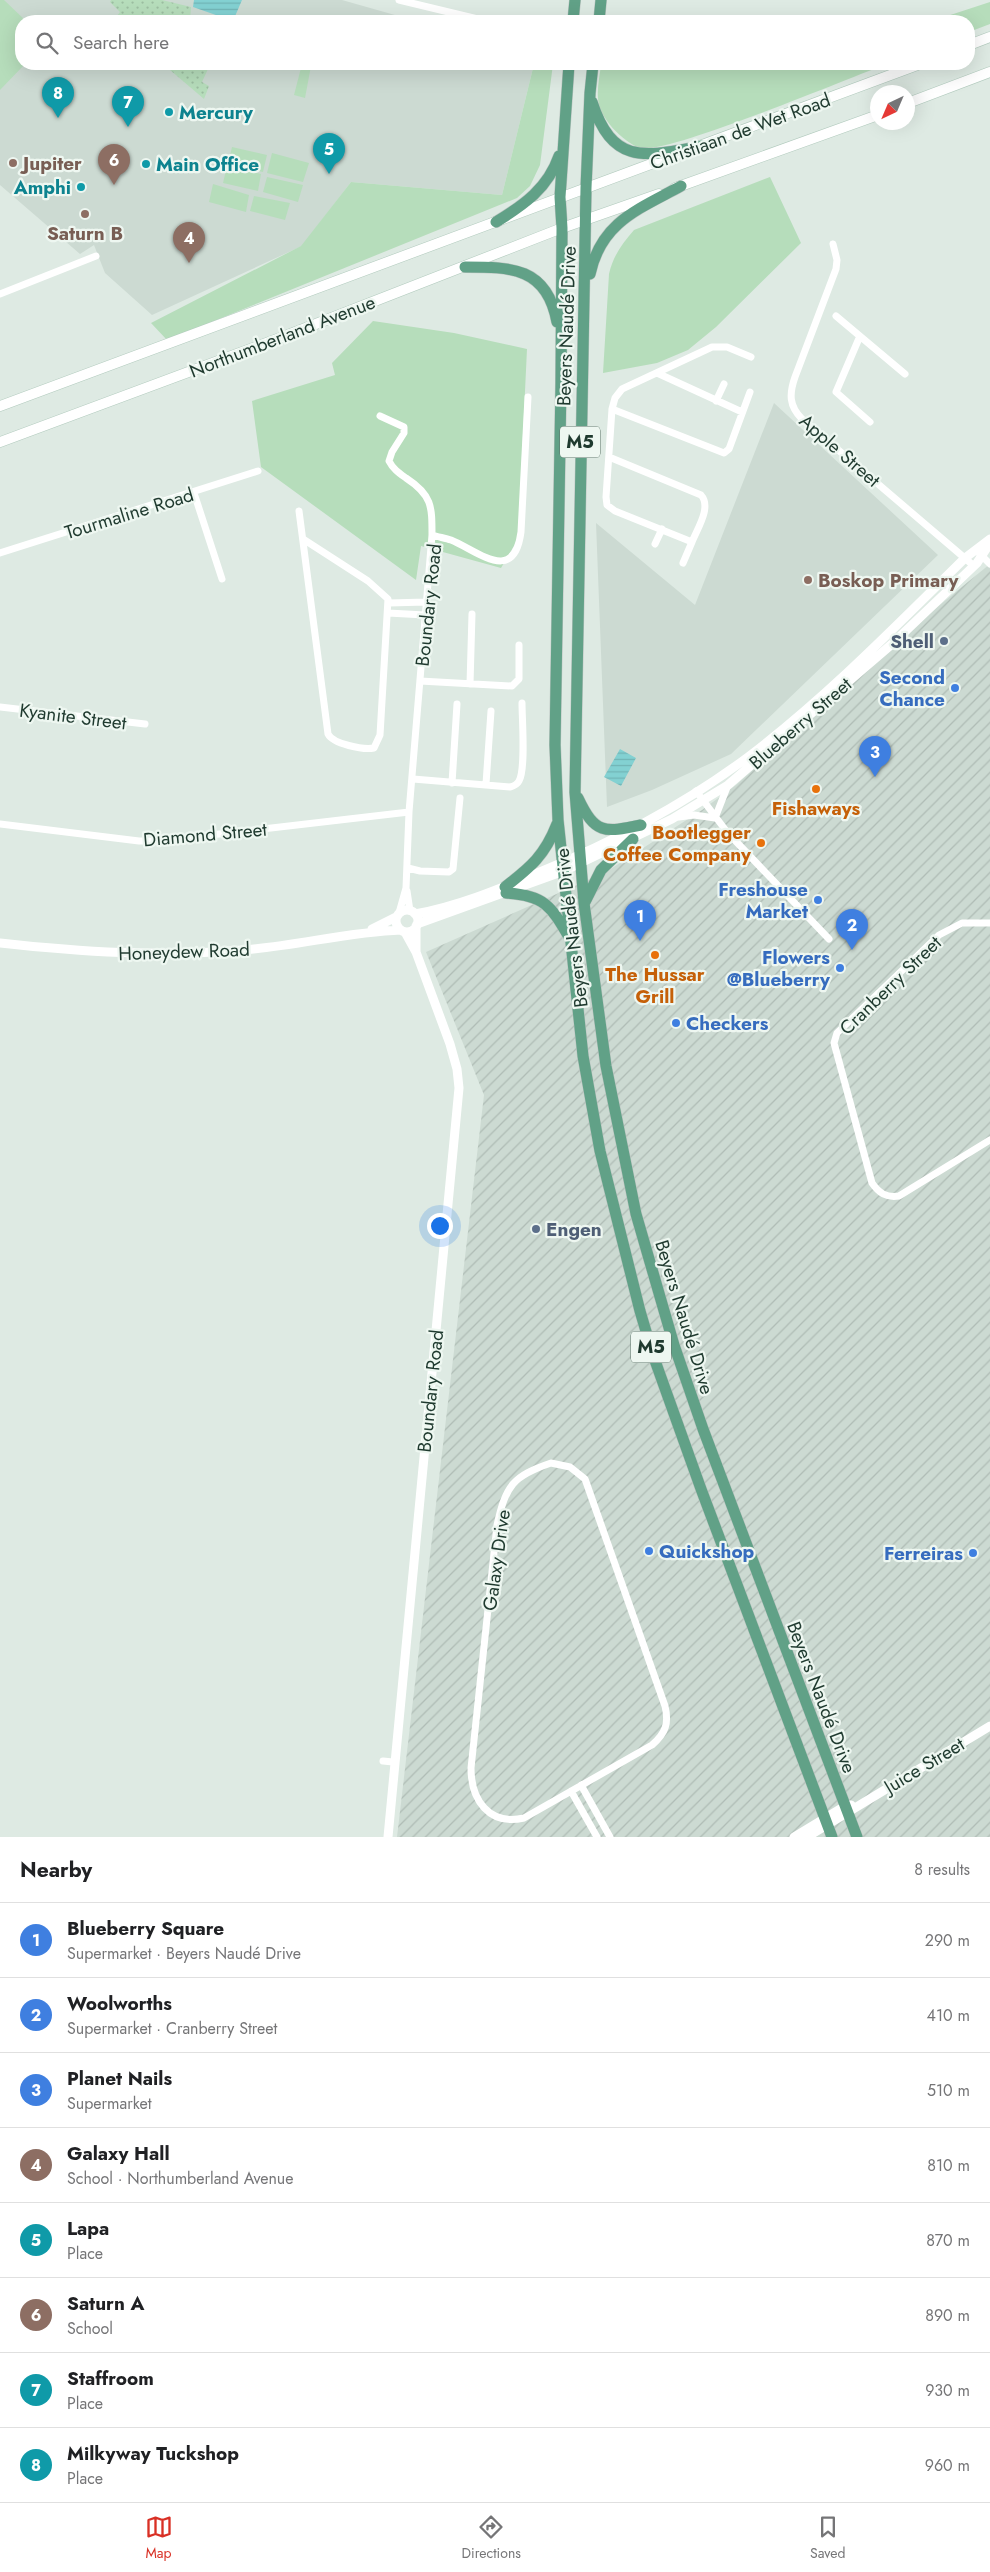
<!DOCTYPE html>
<meta charset="utf-8">
<style>
body{margin:0;font-family:Jost,sans-serif;background:#f2f2f2;color:#202124}
.compass{position:absolute;left:870px;top:85px;width:45px;height:45px;border-radius:50%;background:#fff;box-shadow:0 5px 20px #0002;rotate:224deg}
.you{position:absolute;left:439px;top:1225px;width:18px;height:18px;margin:-12px;border:4px solid #fff;border-radius:50%;background:#1a73e8;box-shadow:0 0 0 8px #1a73e833}
.badge{display:grid;place-items:center;width:32px;height:32px;border-radius:50%;background:#d93025;color:#fff;font-size:16px;font-weight:700}
.pin{position:absolute;translate:-50% -41px;filter:drop-shadow(0 1px 2px #0008)}
.pin::after{content:'';position:absolute;top:26px;width:18px;height:15px;background:inherit;clip-path:polygon(0 0,100% 0,50% 100%)}
.list{margin:0;padding:0;list-style:none}
h2{display:flex;justify-content:space-between;align-items:center;height:65px;margin:0;padding:0 20px;font-size:21px}
h2 small{font-size:16px;font-weight:400;color:#757577}
.list li{display:grid;grid-template-columns:32px 1fr auto;gap:15px;align-items:center;box-sizing:border-box;height:75px;padding:0 20px;border-top:1px solid #e0e0e0}
.list b{display:block;font-size:19px;white-space:nowrap}
.list p{margin:0;font-size:16px;white-space:nowrap;color:#757577}
.list em{font-size:16px;font-style:normal;color:#757577}
.icon{flex:none;width:28px;height:28px;fill:none;stroke:currentColor;stroke-width:2;stroke-linecap:round;stroke-linejoin:round}
.map{position:relative;flex:none;width:990px;height:1837px;overflow:hidden}
.search{position:absolute;background:#fff;box-shadow:0 5px 20px #0002;left:15px;right:15px;top:15px;height:55px;display:flex;align-items:center;gap:12px;box-sizing:border-box;padding:0 18px;border-radius:20px;color:#757577;font-size:19px}
.sheet{height:665px;background:#fff}
nav{display:flex;justify-content:space-around;align-items:center;box-sizing:border-box;height:70px;border-top:1px solid #e0e0e0;background:#fff;font-size:14px;color:#757577}
nav a{display:grid;justify-items:center;gap:2px}
nav .on{color:#d93025}
.map>svg:first-child{display:block}
</style>
<div class="map">
<svg width="990" height="1837" viewBox="0 0 990 1837">
<defs>
<pattern id="industrial-furrows" width="10" height="10" patternUnits="userSpaceOnUse" patternTransform="scale(1.25)"><rect width="10" height="10" fill="#ccdad2"/><path d="M-1 1l2-2M0 10L10 0M9 11l2-2" fill="none" stroke="#afbcb5"/></pattern>
<pattern id="park-dots" width="8" height="8" patternUnits="userSpaceOnUse" patternTransform="scale(1.25)"><rect width="8" height="8" fill="#b6ddbb"/><path d="M2 2h.1M6 6h.1" fill="none" stroke="#9cbea1" stroke-width="1.8" stroke-linecap="round"/></pattern>
<pattern id="water-rules" width="6" height="5" patternUnits="userSpaceOnUse" patternTransform="scale(1.25)"><rect width="6" height="5" fill="#83d1d2"/><path d="M0 2.5h6" fill="none" stroke="#71b4b5"/></pattern>
</defs>
<rect width="100%" height="100%" fill="#deeae3"/>
<!-- built -->
<path fill="#ccdad2" d="M0 0H342L416 21H21V64H534L502 195 351 182 302 246 152 315 105 273 94 245 80 254 0 185Z
M774 403 938 555 731 754 652 790 607 807 596 523 695 605Z"/>
<!-- industrial -->
<path fill="url(#industrial-furrows)" d="M990 564V1837H397L484 1095 426 952 606 872 702 810 736 785 892 644Z"/>
<!-- green -->
<path fill="#b6ddbb" d="M0 0H4L26 21H21V64H25L0 90Z
M990 2V24L969 32V21H932Z
M302 64 311 66 305 98 294 95Z
M534 64H553L540 165 530 186 517 198 167 340 151 323 301 246 351 182 502 195Z
M601 64H887C851 77 664 156 640 148 623 142 598 117 598 98 597 87 600 75 601 64Z
M232 147 267 155 263 172 228 164Z
M272 153 309 163 303 182 267 173Z
M227 166 261 174 258 191 223 183Z
M267 177 303 185 298 202 263 192Z
M770 177 801 243 716 327 688 350 657 363 603 373 609 274C613 256 622 244 634 230Z
M213 184 249 195 246 212 209 202Z
M254 196 290 203 285 220 250 211Z
M373 321 454 333 527 349 518 539 501 568 421 546 416 580 261 467 252 401 335 375 332 363Z"/>
<!-- park -->
<path fill="url(#park-dots)" d="M111 0H162L191 7 190 21H113L120 12 110 2Z
M163 64H218L216 69H208L202 82 209 86 204 99Z"/>
<!-- water -->
<path fill="url(#water-rules)" d="M194 0H242L233 21 193 7Z
M620 749 636 758 621 786 604 777Z"/>
<g fill="none" stroke-linecap="round" stroke-linejoin="round">
<!-- secondary casing -->
<g stroke="#b1cabd" stroke-width="11">
<path id="secondary" d="M969 45 990 37
M908 103 990 72
M675 188 878 115
M0 406 920 64
M0 442 280 338 562 228 659 194"/>
</g>
<!-- primary casing -->
<g stroke="#bcc4c1" stroke-width="12">
<path id="primary" d="M573 21 575 0
M599 21 601 0
M569 64 560 197 562 228 561 383 555 745 558 820 583 1056 600 1151 640 1311 653 1355 701 1489 832 1837
M593 64 590 93 586 188 575 792 584 903 606 1066 636 1214 674 1345 703 1429 857 1837
M592 102C613 167 647 156 702 146
M496 222C524 205 548 188 559 156
M465 267C511 267 547 267 557 322
M590 274C601 222 639 209 681 186
M578 798C595 834 604 833 641 825
M505 887C531 867 545 855 557 824
M506 893C544 895 551 906 569 937
M585 902 601 870 633 839"/>
</g>
<!-- minor -->
<path stroke="#fff" stroke-width="7" d="M399 0 486 21
M833 244 837 260 836 269 795 377C789 394 789 406 802 419L974 566
M0 294 96 256
M836 316 905 374
M860 336 836 392 870 422
M657 373 742 412
M716 401 724 384
M612 409 724 453 729 449 750 392
M380 416 404 427V433L392 452 389 461C393 469 399 473 406 478 432 495 432 506 432 535
M609 457 701 495C712 507 697 529 692 542L615 511 607 505 606 497 612 409 615 398 622 389 712 347H727L751 357
M194 493 222 579
M299 511 328 734C333 744 363 750 374 748L380 735 388 599 368 581 303 539
M655 544 662 529
M978 552 990 564
M0 553 258 471
M683 563 692 542
M389 603 426 602
M388 613 425 615
M420 681 512 686 519 679V645
M470 684 472 614
M0 707 145 724
M413 779 510 787C514 786 517 785 519 781 526 769 522 719 522 703
M452 783 457 704
M486 784 491 711
M696 791 727 832 829 939
M679 817 694 815 715 818 728 785
M0 824 139 841H159L409 812
M408 868 420 871 449 872 453 869 460 798
M407 891 410 911
M399 913 406 888 409 812 432 535C438 537 445 538 451 540 478 551 514 585 521 532L528 397
M990 923H962L939 935 837 1033 834 1043 872 1183C879 1193 886 1198 899 1196L990 1140
M551 1463 570 1467 585 1479 665 1706C669 1723 666 1733 652 1745L524 1818C489 1826 471 1800 471 1768L497 1525C506 1485 513 1476 551 1463Z
M383 1761 393 1762
M581 1785 610 1837
M571 1791 597 1837"/>
<!-- tertiary -->
<path stroke="#fff" stroke-width="9" d="M396 921a11 11 0 1 1 22 0a11 11 0 1 1-22 0Z
M415 914C459 906 499 889 540 872 613 842 685 804 748 757 826 698 896 626 965 558L990 539
M417 924 564 871 672 819 728 785 892 644 977 563 990 543
M372 929 396 917
M0 943C81 952 161 957 243 950 296 946 348 932 401 930
M416 952V926
M388 1837 459 1088 457 1069 450 1044 416 952 405 932
M794 1837 845 1806 851 1805
M807 1837 990 1726"/>
<!-- secondary -->
<use href="#secondary" stroke="#fff" stroke-width="10"/>
<!-- primary -->
<use href="#primary" stroke="#61a187" stroke-width="11"/>
</g>
<!-- markers -->
<g fill="#0f9aa8" stroke="#eef7f1" stroke-width="2">
<circle cx="169" cy="112" r="5"/>
<circle cx="146" cy="164" r="5"/>
<circle cx="81" cy="187" r="5"/>
</g>
<g fill="#8d6e63" stroke="#eef7f1" stroke-width="2">
<circle cx="13" cy="163" r="5"/>
<circle cx="85" cy="214" r="5"/>
<circle cx="808" cy="580" r="5"/>
</g>
<g fill="#5c6f8a" stroke="#eef7f1" stroke-width="2">
<circle cx="944" cy="641" r="5"/>
<circle cx="536" cy="1229" r="5"/>
</g>
<g fill="#3f7fe0" stroke="#eef7f1" stroke-width="2">
<circle cx="955" cy="688" r="5"/>
<circle cx="818" cy="900" r="5"/>
<circle cx="840" cy="968" r="5"/>
<circle cx="676" cy="1023" r="5"/>
<circle cx="649" cy="1551" r="5"/>
<circle cx="973" cy="1553" r="5"/>
</g>
<g fill="#e8710a" stroke="#eef7f1" stroke-width="2">
<circle cx="816" cy="789" r="5"/>
<circle cx="761" cy="843" r="5"/>
<circle cx="655" cy="955" r="5"/>
</g>
<g text-anchor="middle" stroke-width="4.5" stroke-linejoin="round" paint-order="stroke">
<!-- shield labels -->
<g fill="#eef7f1" stroke="#5d7369" stroke-width="1">
<rect x="560" y="426.5" width="40" height="31" rx="4"/>
<rect x="631" y="1331.5" width="40" height="31" rx="4"/>
</g>
<g font-size="18" font-weight="bold" fill="#1f3a2f">
<text x="580" y="448">M5</text>
<text x="651" y="1353">M5</text>
</g>
<!-- culture labels -->
<g font-size="19" font-weight="bold" fill="#0d838f" stroke="#eef7f1" text-anchor="start">
<text x="179" y="119">Mercury</text>
<text x="156" y="171">Main Office</text>
<text x="71" y="194" text-anchor="end">Amphi</text>
</g>
<!-- street labels -->
<g font-size="19" fill="#1f3a2f" stroke="#eef7f1">
<text transform="translate(740 131) rotate(-20)" y="7">Christiaan de Wet Road</text>
<text transform="translate(566 326) rotate(-88)" y="7">Beyers Naudé Drive</text>
<text transform="translate(282 336) rotate(-21)" y="7">Northumberland Avenue</text>
<text transform="translate(840 450) rotate(41)" y="7">Apple Street</text>
<text transform="translate(129 513) rotate(-17)" y="7">Tourmaline Road</text>
<text transform="translate(428 605) rotate(-84)" y="7">Boundary Road</text>
<text transform="translate(73 716) rotate(7)" y="7">Kyanite Street</text>
<text transform="translate(800 723) rotate(-41)" y="7">Blueberry Street</text>
<text transform="translate(205 834) rotate(-5)" y="7">Diamond Street</text>
<text transform="translate(571 928) rotate(-97)" y="7">Beyers Naudé Drive</text>
<text transform="translate(184 951) rotate(-2)" y="7">Honeydew Road</text>
<text transform="translate(890 985) rotate(-44)" y="7">Cranberry Street</text>
<text transform="translate(685 1317) rotate(73)" y="7">Beyers Naudé Drive</text>
<text transform="translate(430 1391) rotate(-84)" y="7">Boundary Road</text>
<text transform="translate(496 1560) rotate(-82)" y="7">Galaxy Drive</text>
<text transform="translate(822 1697) rotate(69)" y="7">Beyers Naudé Drive</text>
<text transform="translate(924 1765) rotate(-31)" y="7">Juice Street</text>
</g>
<!-- education labels -->
<g font-size="19" font-weight="bold" fill="#785e54" stroke="#eef7f1" text-anchor="start">
<text x="23" y="170">Jupiter</text>
<text x="85" y="240" text-anchor="middle">Saturn B</text>
<text x="818" y="587">Boskop Primary</text>
</g>
<!-- service labels -->
<g font-size="19" font-weight="bold" fill="#4e5e75" stroke="#eef7f1" text-anchor="end">
<text x="934" y="648">Shell</text>
<text x="546" y="1236" text-anchor="start">Engen</text>
</g>
<!-- shop labels -->
<g font-size="19" font-weight="bold" fill="#366cbe" stroke="#eef7f1" text-anchor="end">
<text x="945" y="684">Second<tspan x="945" dy="22">Chance</tspan></text>
<text x="808" y="896">Freshouse<tspan x="808" dy="22">Market</tspan></text>
<text x="830" y="964">Flowers<tspan x="830" dy="22">@Blueberry</tspan></text>
<text x="686" y="1030" text-anchor="start">Checkers</text>
<text x="659" y="1558" text-anchor="start">Quickshop</text>
<text x="963" y="1560">Ferreiras</text>
</g>
<!-- food labels -->
<g font-size="19" font-weight="bold" fill="#c56008" stroke="#eef7f1">
<text x="816" y="815">Fishaways</text>
<text x="751" y="839" text-anchor="end">Bootlegger<tspan x="751" dy="22">Coffee Company</tspan></text>
<text x="655" y="981">The Hussar<tspan x="655" dy="22">Grill</tspan></text>
</g>
</g>
</svg>
<svg class="compass" viewBox="-18 -18 36 36"><path d="M0-13l5 13h-10z" fill="#e53935"/><path d="M0 13l5-13h-10z" fill="#757577"/></svg>
<div class="you"></div>
<div class="pin badge" style="left:640px;top:941px;background:#3f7fe0">1</div>
<div class="pin badge" style="left:852px;top:950px;background:#3f7fe0">2</div>
<div class="pin badge" style="left:875px;top:777px;background:#3f7fe0">3</div>
<div class="pin badge" style="left:189px;top:263px;background:#8d6e63">4</div>
<div class="pin badge" style="left:329px;top:174px;background:#0f9aa8">5</div>
<div class="pin badge" style="left:114px;top:185px;background:#8d6e63">6</div>
<div class="pin badge" style="left:128px;top:127px;background:#0f9aa8">7</div>
<div class="pin badge" style="left:58px;top:118px;background:#0f9aa8">8</div>
<div class="search"><svg class="icon" aria-label="search" viewBox="0 0 24 24"><circle cx="10" cy="10" r="6"/><path d="M15 15l6 6"/></svg>Search here</div>
</div>
<section class="sheet">
<h2>Nearby<small>8 results</small></h2>
<ul class="list">
<li><span class="badge" style="background:#3f7fe0">1</span><div><b>Blueberry Square</b><p>Supermarket · Beyers Naudé Drive</p></div><em>290 m</em></li>
<li><span class="badge" style="background:#3f7fe0">2</span><div><b>Woolworths</b><p>Supermarket · Cranberry Street</p></div><em>410 m</em></li>
<li><span class="badge" style="background:#3f7fe0">3</span><div><b>Planet Nails</b><p>Supermarket</p></div><em>510 m</em></li>
<li><span class="badge" style="background:#8d6e63">4</span><div><b>Galaxy Hall</b><p>School · Northumberland Avenue</p></div><em>810 m</em></li>
<li><span class="badge" style="background:#0f9aa8">5</span><div><b>Lapa</b><p>Place</p></div><em>870 m</em></li>
<li><span class="badge" style="background:#8d6e63">6</span><div><b>Saturn A</b><p>School</p></div><em>890 m</em></li>
<li><span class="badge" style="background:#0f9aa8">7</span><div><b>Staffroom</b><p>Place</p></div><em>930 m</em></li>
<li><span class="badge" style="background:#0f9aa8">8</span><div><b>Milkyway Tuckshop</b><p>Place</p></div><em>960 m</em></li>
</ul>
</section>
<nav>
<a class="on"><svg class="icon" aria-label="map" viewBox="0 0 24 24"><path d="M3 6l6-2 6 2 6-2v14l-6 2-6-2-6 2zM9 4v14M15 6v14"/></svg>Map</a>
<a><svg class="icon" aria-label="directions" viewBox="0 0 24 24"><path d="M12 3l9 9-9 9-9-9zM9 14v-3h6M13 9l2 2-2 2"/></svg>Directions</a>
<a><svg class="icon" aria-label="saved" viewBox="0 0 24 24"><path d="M7 4h10v16l-5-4-5 4z"/></svg>Saved</a>
</nav>
